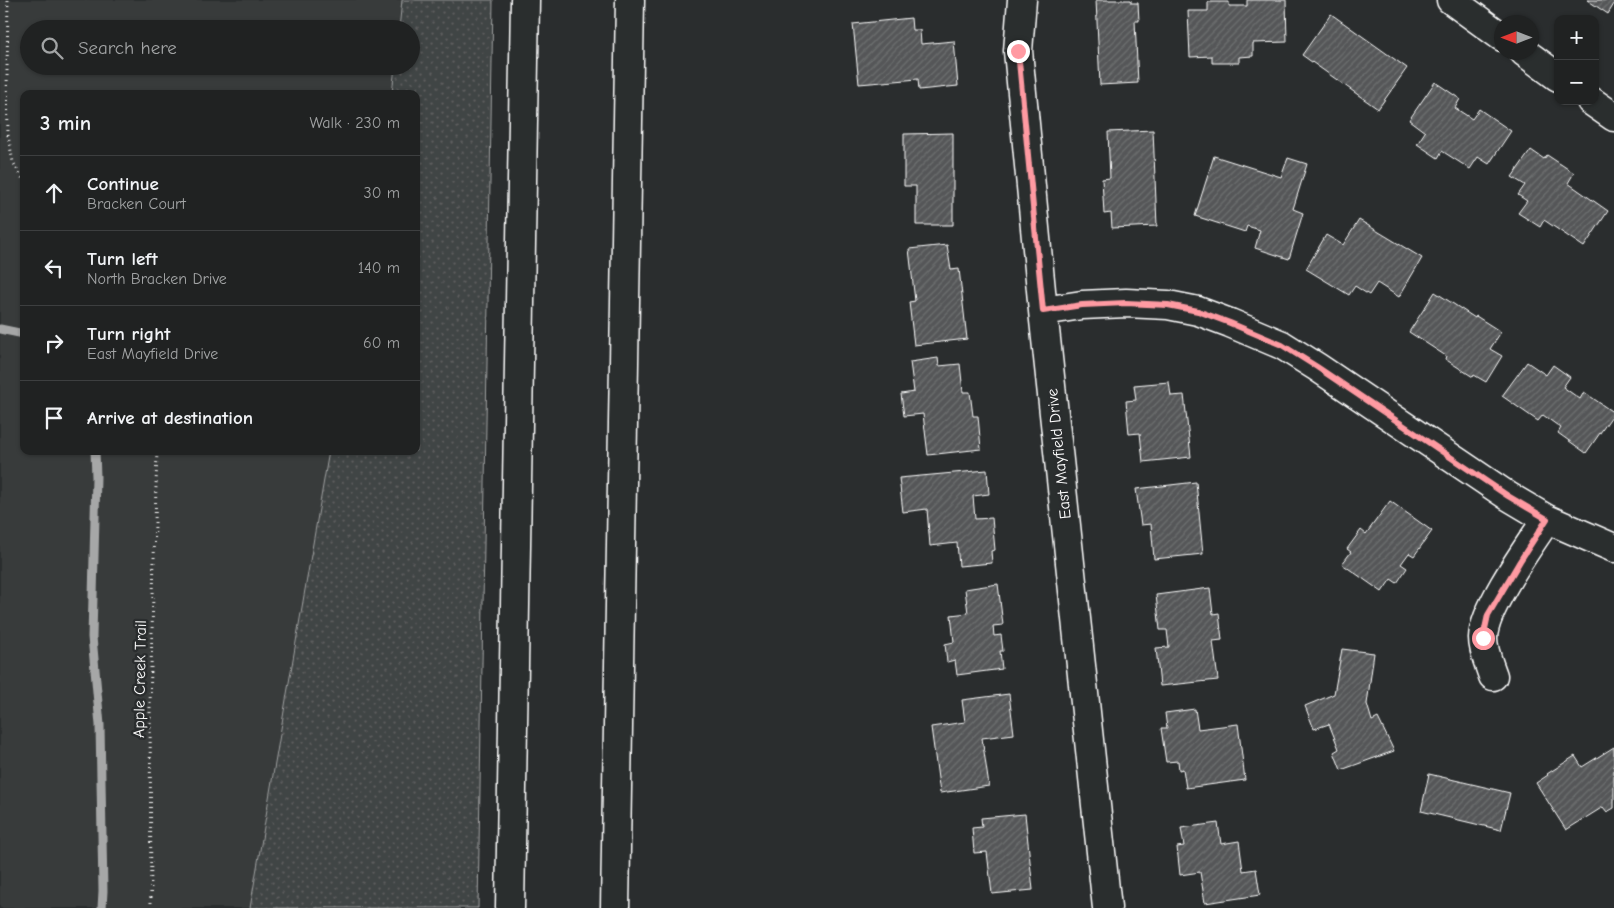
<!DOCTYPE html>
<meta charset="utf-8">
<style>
body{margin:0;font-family:"Comic Neue",sans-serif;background:#2d2f2f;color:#f1f3f6}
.controls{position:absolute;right:15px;top:15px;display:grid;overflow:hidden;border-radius:10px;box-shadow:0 1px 4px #0004}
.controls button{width:45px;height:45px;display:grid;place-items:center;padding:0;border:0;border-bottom:1px solid #3d3f40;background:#202222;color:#f1f3f6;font:25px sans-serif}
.compass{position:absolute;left:1494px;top:15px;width:45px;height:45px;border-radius:50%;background:#202222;box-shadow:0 1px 4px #0004;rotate:270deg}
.stop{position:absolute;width:15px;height:15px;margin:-11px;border:4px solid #ff9aa2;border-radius:50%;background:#fff}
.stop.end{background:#ff9aa2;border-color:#fff;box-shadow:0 1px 5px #0008}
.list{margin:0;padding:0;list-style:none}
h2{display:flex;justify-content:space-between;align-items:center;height:65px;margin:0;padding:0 20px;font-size:21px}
h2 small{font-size:16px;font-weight:400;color:#a2a4a5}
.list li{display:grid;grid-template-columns:32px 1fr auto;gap:15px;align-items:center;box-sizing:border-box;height:75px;padding:0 20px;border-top:1px solid #3d3f40}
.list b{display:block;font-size:19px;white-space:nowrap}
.list p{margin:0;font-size:16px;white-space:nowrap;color:#a2a4a5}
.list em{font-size:16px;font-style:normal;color:#a2a4a5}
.icon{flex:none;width:28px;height:28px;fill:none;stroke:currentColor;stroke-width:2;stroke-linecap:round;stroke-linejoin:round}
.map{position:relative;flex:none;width:1614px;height:908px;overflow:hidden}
.search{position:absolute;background:#202222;box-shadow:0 1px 4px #0004;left:20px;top:20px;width:400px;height:55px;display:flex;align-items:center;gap:12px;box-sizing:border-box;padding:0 18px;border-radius:28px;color:#a2a4a5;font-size:19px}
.panel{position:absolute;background:#202222;box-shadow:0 1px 4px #0004;left:20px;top:90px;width:400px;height:365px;border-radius:10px}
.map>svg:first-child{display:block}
</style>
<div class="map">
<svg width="1614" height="908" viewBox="0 0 1614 908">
<defs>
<pattern id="grass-dots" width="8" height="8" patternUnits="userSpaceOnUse" patternTransform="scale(1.25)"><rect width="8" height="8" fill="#414445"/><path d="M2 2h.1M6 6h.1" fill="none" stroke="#5e6061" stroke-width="1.8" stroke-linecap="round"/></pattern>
<pattern id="building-hatch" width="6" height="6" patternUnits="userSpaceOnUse" patternTransform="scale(1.25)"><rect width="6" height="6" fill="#555758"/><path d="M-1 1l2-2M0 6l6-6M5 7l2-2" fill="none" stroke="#6e7071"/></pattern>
</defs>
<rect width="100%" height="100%" fill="#2a2d2e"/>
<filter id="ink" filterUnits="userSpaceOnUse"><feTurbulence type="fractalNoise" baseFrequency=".02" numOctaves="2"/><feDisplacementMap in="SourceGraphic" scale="10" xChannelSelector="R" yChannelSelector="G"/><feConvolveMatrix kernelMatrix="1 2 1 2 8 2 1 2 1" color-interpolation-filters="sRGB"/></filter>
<g filter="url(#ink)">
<!-- built -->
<path fill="#373a3b" d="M0 0H402L399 29H29V66H395L392 94H24V451H329L250 908H0Z"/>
<!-- grass -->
<path fill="url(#grass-dots)" stroke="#a0a2a2" d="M402 0H493L478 908H250L329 451H416V94H392L395 66H411V29H399Z"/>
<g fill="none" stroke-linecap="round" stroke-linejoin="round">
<!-- stream -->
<path stroke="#a6a7a7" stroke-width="9" d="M0 329 24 334
M95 451 96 477 92 637 100 725 103 891 102 908"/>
</g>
<!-- building -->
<path fill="url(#building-hatch)" stroke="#fff" d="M1096 0H1131V3H1138L1139 21H1135L1138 83 1100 85Z
M1247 0H1286L1287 42 1253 43V56L1239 57V63H1212V56L1190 57 1188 11H1208V2H1229V6H1247Z
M1587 0H1614V4L1608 14Z
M1331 14 1407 68 1378 109 1302 55Z
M911 18 912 30H920L921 44 954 41 958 86 919 90 918 79 859 84 853 24Z
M1435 82 1460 99 1455 108 1472 119 1479 109 1511 131 1489 164 1478 157 1470 169 1442 151 1438 158 1417 144 1425 132 1409 120Z
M1153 130 1157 226 1112 228 1111 213 1104 214 1102 179 1110 178 1108 132Z
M953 133V225H916V186H904V134Z
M1531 150 1544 159 1547 155 1574 173 1568 183 1608 211 1584 247 1544 220 1540 227 1518 213 1527 201 1518 195 1525 185 1512 177Z
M1214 156 1281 177 1288 158 1307 164 1293 209 1303 213 1289 259 1255 248 1260 230 1247 226 1245 232 1195 216Z
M1359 220 1422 258 1399 297 1377 283 1369 295 1355 286 1349 295 1306 269 1326 235 1343 245Z
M947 245 951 270 959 269 967 339 914 345 909 302 915 301 909 249Z
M1435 292 1475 318 1476 316 1501 332 1490 349 1502 356 1486 382 1474 375 1473 377 1445 359 1446 356 1409 332Z
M938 358 939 366 960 364 963 392H970L973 416H978L981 449 928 455 923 414 904 416 901 394 914 392 910 362Z
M1527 362 1546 375 1553 365 1570 377 1563 387 1580 399 1584 392 1614 413 1586 453 1558 433 1561 428 1543 415 1538 421 1502 396Z
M1169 382 1171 396 1184 395 1191 457 1143 462 1140 433 1129 434 1126 401 1136 400 1134 385Z
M987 470 989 494 973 496 975 519 992 518 995 550 991 551 992 563 959 566 957 543 930 546 927 509 903 512 899 478Z
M1196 482 1203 554 1154 559 1151 524 1141 525 1136 489Z
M1390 501 1432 531 1414 556 1409 553 1401 564 1407 568 1397 583 1391 579 1382 592 1342 564 1351 552 1347 549 1361 530 1366 534Z
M998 584 1003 625 993 626 994 636 1001 635 1003 651H1000L1002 669 957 675 955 660 947 662 945 644 954 642 951 615 968 613 965 589Z
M1210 588 1213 614 1219 613 1222 640 1213 641 1218 680 1160 686 1156 648 1169 647 1167 630H1160L1156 595Z
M1342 649 1374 653 1367 704 1372 721 1378 718 1394 751 1341 770 1334 752 1339 749 1329 724 1314 729 1305 706 1334 694Z
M1009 694 1014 734 982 738 989 786 940 793 931 727 965 722 962 700Z
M1195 709 1198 729 1238 724 1245 780 1186 788 1183 769 1179 770 1178 761 1166 762 1161 728H1167L1165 713Z
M1614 747V808L1607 812 1603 807 1566 830 1536 783 1548 775 1547 774 1575 756 1582 767Z
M1429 774 1510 793 1501 830 1421 811Z
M1025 814 1033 890 992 894 987 852 974 853 972 828 982 827 981 818Z
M1218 823 1221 844 1239 841 1243 871 1256 869 1260 895 1205 903 1200 872 1180 875 1177 847 1184 846 1181 828Z"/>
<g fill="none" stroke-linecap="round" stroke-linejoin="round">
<!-- street casing -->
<g stroke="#fff" stroke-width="31">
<path id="street" d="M1022 0 1018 51 1043 311 1107 908
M1451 0 1502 37
M1524 52 1558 77
M1591 101 1614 117
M1043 311 1082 305 1126 303 1168 305 1198 311 1230 323 1282 345 1317 367 1508 496 1547 519 1614 548
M1493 676C1489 664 1483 651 1483 638 1484 608 1529 546 1547 519"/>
</g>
<!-- highway casing -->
<g stroke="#fff" stroke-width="31">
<path id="highway" d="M510 908 525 0
M615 908 630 0"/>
</g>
<!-- path -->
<path stroke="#fff" stroke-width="3" stroke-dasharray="1 4" stroke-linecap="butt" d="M8 0 7 71 8 135 13 162 24 181
M151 908 150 704 157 451"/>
<!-- street -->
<use href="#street" stroke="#2a2d2e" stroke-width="28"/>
<!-- highway -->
<use href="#highway" stroke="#2a2d2e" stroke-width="28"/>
</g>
</g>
<g fill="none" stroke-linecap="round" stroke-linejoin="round" filter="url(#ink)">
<!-- route -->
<path stroke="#ff9aa2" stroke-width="6" d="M1018 51 1043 311 1082 305 1126 303 1168 305 1198 311 1230 323 1282 345 1317 367 1508 496 1547 519 1520 561 1488 615 1483 638"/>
</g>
<g text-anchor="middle" stroke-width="5" stroke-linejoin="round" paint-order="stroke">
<!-- street labels -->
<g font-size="16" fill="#fff" stroke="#2a2d2e">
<text transform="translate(1058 454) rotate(-96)" y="6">East Mayfield Drive</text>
<text transform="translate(139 679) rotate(-89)" y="6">Apple Creek Trail</text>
</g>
</g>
</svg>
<div class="controls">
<button>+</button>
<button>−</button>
</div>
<svg class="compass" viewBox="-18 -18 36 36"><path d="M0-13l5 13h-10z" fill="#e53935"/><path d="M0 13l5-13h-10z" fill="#a2a4a5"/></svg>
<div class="stop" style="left:1483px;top:638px"></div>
<div class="stop end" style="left:1018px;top:51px"></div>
<div class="search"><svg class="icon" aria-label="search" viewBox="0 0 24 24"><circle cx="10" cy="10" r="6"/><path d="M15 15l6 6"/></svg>Search here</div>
<section class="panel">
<h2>3 min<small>Walk · 230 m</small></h2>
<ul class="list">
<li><svg class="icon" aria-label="ahead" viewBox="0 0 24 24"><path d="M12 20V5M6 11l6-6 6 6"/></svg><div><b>Continue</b><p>Bracken Court</p></div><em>30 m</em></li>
<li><svg class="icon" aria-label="left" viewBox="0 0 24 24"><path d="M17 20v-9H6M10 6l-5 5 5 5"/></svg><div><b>Turn left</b><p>North Bracken Drive</p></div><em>140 m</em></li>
<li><svg class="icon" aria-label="right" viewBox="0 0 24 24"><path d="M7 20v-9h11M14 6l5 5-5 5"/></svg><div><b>Turn right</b><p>East Mayfield Drive</p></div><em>60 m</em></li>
<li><svg class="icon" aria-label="arrive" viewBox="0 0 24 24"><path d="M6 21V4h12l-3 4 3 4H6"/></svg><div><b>Arrive at destination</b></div></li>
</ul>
</section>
</div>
